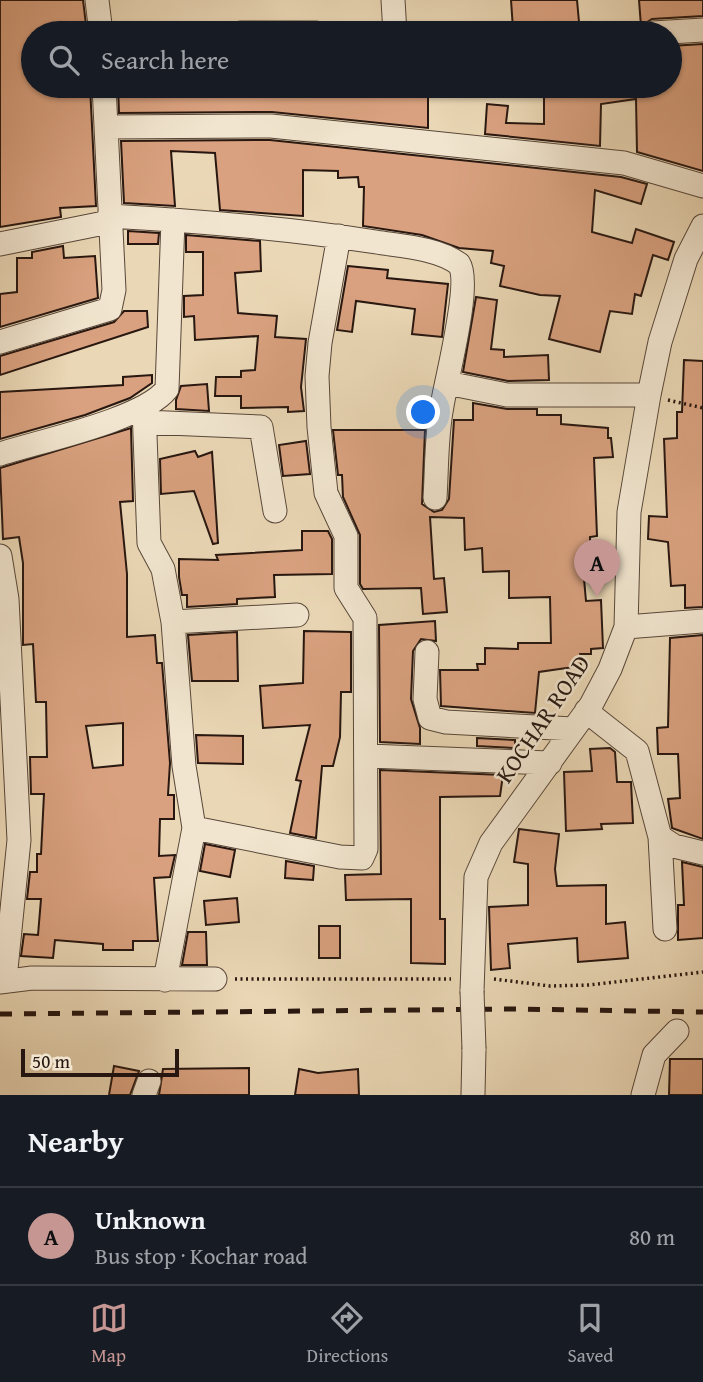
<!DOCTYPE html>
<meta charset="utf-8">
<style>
body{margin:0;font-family:"Gentium Book Plus",serif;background:#242831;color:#f1f3f6}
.scale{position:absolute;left:21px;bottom:18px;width:158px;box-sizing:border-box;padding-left:7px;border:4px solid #281710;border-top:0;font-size:19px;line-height:24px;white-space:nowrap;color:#281710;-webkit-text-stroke:5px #f1e5cf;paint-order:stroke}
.you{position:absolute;left:424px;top:413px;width:24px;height:24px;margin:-18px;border:5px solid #fff;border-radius:50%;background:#1a73e8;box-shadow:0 0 0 10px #1a73e833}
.badge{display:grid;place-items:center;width:46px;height:46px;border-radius:50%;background:#c59692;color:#111;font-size:23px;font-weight:700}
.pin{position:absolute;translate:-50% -58px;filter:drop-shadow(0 2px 4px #0008)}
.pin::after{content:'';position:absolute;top:37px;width:24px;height:21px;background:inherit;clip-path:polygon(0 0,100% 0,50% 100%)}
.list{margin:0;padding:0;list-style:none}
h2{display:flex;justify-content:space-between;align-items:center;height:91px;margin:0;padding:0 28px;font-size:30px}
h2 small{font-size:23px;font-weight:400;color:#9ea1a6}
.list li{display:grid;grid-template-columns:46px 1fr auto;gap:21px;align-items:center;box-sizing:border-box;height:98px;padding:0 28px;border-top:2px solid #363941}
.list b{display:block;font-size:26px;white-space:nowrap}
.list p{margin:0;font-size:23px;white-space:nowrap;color:#9ea1a6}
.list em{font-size:23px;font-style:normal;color:#9ea1a6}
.icon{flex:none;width:38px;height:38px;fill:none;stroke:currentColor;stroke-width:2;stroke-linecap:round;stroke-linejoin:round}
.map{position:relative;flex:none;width:703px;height:1095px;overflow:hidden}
.search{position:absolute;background:#171b24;box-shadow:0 2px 5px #0004;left:21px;right:21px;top:21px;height:77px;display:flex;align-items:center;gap:18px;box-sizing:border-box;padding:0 24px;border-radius:38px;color:#9ea1a6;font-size:26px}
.sheet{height:189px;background:#171b24}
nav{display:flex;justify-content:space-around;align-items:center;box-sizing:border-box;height:98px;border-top:2px solid #363941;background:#171b24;font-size:19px;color:#9ea1a6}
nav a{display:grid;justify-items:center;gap:4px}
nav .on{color:#c59692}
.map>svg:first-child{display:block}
</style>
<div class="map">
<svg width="703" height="1095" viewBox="0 0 703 1095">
<rect width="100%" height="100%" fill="#ead7b5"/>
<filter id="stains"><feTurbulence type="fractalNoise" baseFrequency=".00286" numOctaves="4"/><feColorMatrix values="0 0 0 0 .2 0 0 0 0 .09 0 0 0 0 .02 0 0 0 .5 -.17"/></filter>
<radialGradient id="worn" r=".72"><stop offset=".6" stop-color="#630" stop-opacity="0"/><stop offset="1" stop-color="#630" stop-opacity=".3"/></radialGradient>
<!-- building -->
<path fill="#d9a17f" stroke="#281710" stroke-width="2" fill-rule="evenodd" d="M0 0H83L87 33H33V86H90L96 206 60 208 61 217 0 227Z
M511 0H577L579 22 513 29Z
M639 0H703V16L652 19 641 26Z
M703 44V171L637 152 636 99 601 104 600 146 485 134 487 104 508 106 506 123 544 124V86H670V46Z
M118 86 428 89V128L272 112 119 113Z
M270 140 621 177 647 184 641 204 595 190 592 232 632 243 636 229 674 242 668 260 653 255 641 296 635 294 632 314 610 311 600 352 549 339 560 296 540 295 500 286 504 266 491 263 493 251 459 248 422 235 363 226 364 187H359L358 177 338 178V171L303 170V216L220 210 215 153 171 151 175 206 124 203 121 141Z
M128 231 159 233 158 244H128Z
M186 235 260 241 261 271 235 273 238 313 277 316 275 337 306 339 301 387 304 411 288 412V407L241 408V396H215L216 377H241V371L255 370 258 336 195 340 194 316 184 317V296L203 295V252H186Z
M63 246 64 258 95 256 98 298 0 327V294L17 292V258H32V252Z
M348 266 388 270 387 278 448 284 442 337 412 334 415 309 356 301 352 332 337 330Z
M476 297 497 300 491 349 504 350V357L548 355 549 380 508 381 463 372Z
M124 311H147L148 327 0 375V356L114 322Z
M684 360 703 361V607L685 608V585L671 586 668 542 648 539 649 516 667 517 664 439 677 438V412H682Z
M152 375V383L130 398 85 415 0 439V392L123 385V377Z
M207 384 209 411 176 409V400L181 386Z
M473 403 507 409H537V415H561V424L608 428V438H611L613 457 594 458 597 536 590 537 591 567H583L586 601 601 600 603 648 591 649V654H580L581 666 539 672 535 713 441 706 440 670H478L477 664H485V648L518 649V643H551L550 597 509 598V571L483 572 482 548 465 550 464 518 430 517 434 579 444 578 447 612 423 614 421 588 363 589 360 584V535L343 497 342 475H338L333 430H425L422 504 434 512 442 510 449 499 454 420H473Z
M131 428 133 501 120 502 127 574V637L155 635 157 663H162L170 763 168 795H174V819H160L159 856 175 855 170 877 154 878 158 941H133V950H103V944L55 940 53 958 21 956 24 934 38 935 41 899H27L30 872H37V854H41L44 794H31L30 757H47L46 702H36L33 644 23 645V563L19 537 3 539 0 468ZM123 723V765L93 768 86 726Z
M306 441 310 474 283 476 279 445Z
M195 451 198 457 212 452 218 543 213 544 194 491 161 494 160 459Z
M302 531H328L332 539V574L274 575 275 597 237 599V604L187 607V595H182L179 577V559L218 560 216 555 302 550Z
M435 621 436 641 421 639 413 651 411 699 420 728V744L380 742 379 625Z
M304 631 351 632V692H341L340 737 333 766H322L316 838 290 833 301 781 296 780 310 725 263 728 260 686 303 683Z
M237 632 238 681H192L188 635Z
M703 635V839L672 828 668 799 680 798 678 754H658L657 728 668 727 670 638Z
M196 735 243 736V764L198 763Z
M477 738 515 740V748L477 746Z
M610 748 615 752 617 782H631L633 823 601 824 602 829 566 831 564 772 592 771 590 749Z
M380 770 503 775 500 796 440 797V919H445V964L411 963V899L346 900 345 875 381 874Z
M519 829 559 834 555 869 557 886 606 885V924L625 922 628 958 578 962 577 938 508 944 510 968 491 970 489 907 528 905V864L514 862Z
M205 844 235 850 230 877 200 871Z
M286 861 314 866 313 880 285 878Z
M682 862 703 867V938L678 940V905H684Z
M237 898 239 922 206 925 204 901Z
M319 926H340V958H319Z
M188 932H206L207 965H182Z
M670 1059H703V1095H669Z
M114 1066 139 1071 130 1095H109Z
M249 1068V1095H159L163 1069Z
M299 1069 318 1073 358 1069 359 1095H295Z"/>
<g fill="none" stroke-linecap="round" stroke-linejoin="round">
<!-- minor casing -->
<g stroke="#584739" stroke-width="25">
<path id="minor" d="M97 0 101 33
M393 0 395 33
M241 33H316
M653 33 703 30
M106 127 271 126 624 163 703 186
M109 216C198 221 287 228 376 242 401 246 438 248 459 264 472 283 446 380 442 406 436 436 437 467 435 498
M0 244 109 222
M0 342 110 309 114 290 104 86
M447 383 507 395H649
M144 408 149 543 163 569 173 622 184 766 194 828
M144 422 261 427 275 511
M0 454C40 441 143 420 167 389L173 220
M0 556 7 599 19 840 5 979
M173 622 297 615
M626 627 703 621
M427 652 425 699 430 718 446 722 573 729
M586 711 637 751 660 837 674 846 703 853
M368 756 550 763
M660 837 665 929
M165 980 194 828 340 857 362 858 366 849 365 618 346 588V536L326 493 319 427 317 376 320 343 339 236
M0 982 32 978 215 979
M472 991 476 877 491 843 591 705 610 669 626 627 629 512 649 395 660 342 686 259 703 226
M144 1095 149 1081
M473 1095 474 1049
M643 1095 654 1055 677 1031"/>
</g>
<!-- path -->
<path stroke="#281710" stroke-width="3.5" stroke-dasharray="2 3.5" stroke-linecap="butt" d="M668 400 703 408
M235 979H451
M494 979 550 986 589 985 703 972"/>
<!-- minor -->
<use href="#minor" stroke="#f1e5cf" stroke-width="23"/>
<!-- rail -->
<path stroke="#281710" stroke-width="5" stroke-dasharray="12 12" stroke-linecap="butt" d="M0 1014 513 1009 703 1012"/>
<!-- minor-bridge casing -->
<g stroke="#584739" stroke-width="25" stroke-linecap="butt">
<path id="minor-bridge" d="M472 991 474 1049"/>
</g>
<!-- minor-bridge -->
<use href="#minor-bridge" stroke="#f1e5cf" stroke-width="23"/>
</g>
<g text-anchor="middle" stroke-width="5" stroke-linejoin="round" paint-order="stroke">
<!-- street labels -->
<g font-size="24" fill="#281710" stroke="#f1e5cf">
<text transform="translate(543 719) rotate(-56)" y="8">KOCHAR ROAD</text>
</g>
</g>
<rect width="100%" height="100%" filter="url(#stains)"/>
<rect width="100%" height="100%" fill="url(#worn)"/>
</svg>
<div class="scale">50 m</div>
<div class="you"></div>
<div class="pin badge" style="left:597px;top:597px">A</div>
<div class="search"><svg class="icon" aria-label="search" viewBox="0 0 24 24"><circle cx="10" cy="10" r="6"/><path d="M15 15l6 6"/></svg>Search here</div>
</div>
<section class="sheet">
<h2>Nearby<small></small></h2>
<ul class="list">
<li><span class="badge">A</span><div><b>Unknown</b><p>Bus stop · Kochar road</p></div><em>80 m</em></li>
</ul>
</section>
<nav>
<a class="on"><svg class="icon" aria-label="map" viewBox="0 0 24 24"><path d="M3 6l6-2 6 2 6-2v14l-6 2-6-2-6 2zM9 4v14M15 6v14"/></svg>Map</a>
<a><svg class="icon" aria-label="directions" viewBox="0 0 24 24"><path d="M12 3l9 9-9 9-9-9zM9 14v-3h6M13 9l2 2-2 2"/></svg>Directions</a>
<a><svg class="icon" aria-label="saved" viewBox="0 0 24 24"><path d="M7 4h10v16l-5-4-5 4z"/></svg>Saved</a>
</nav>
